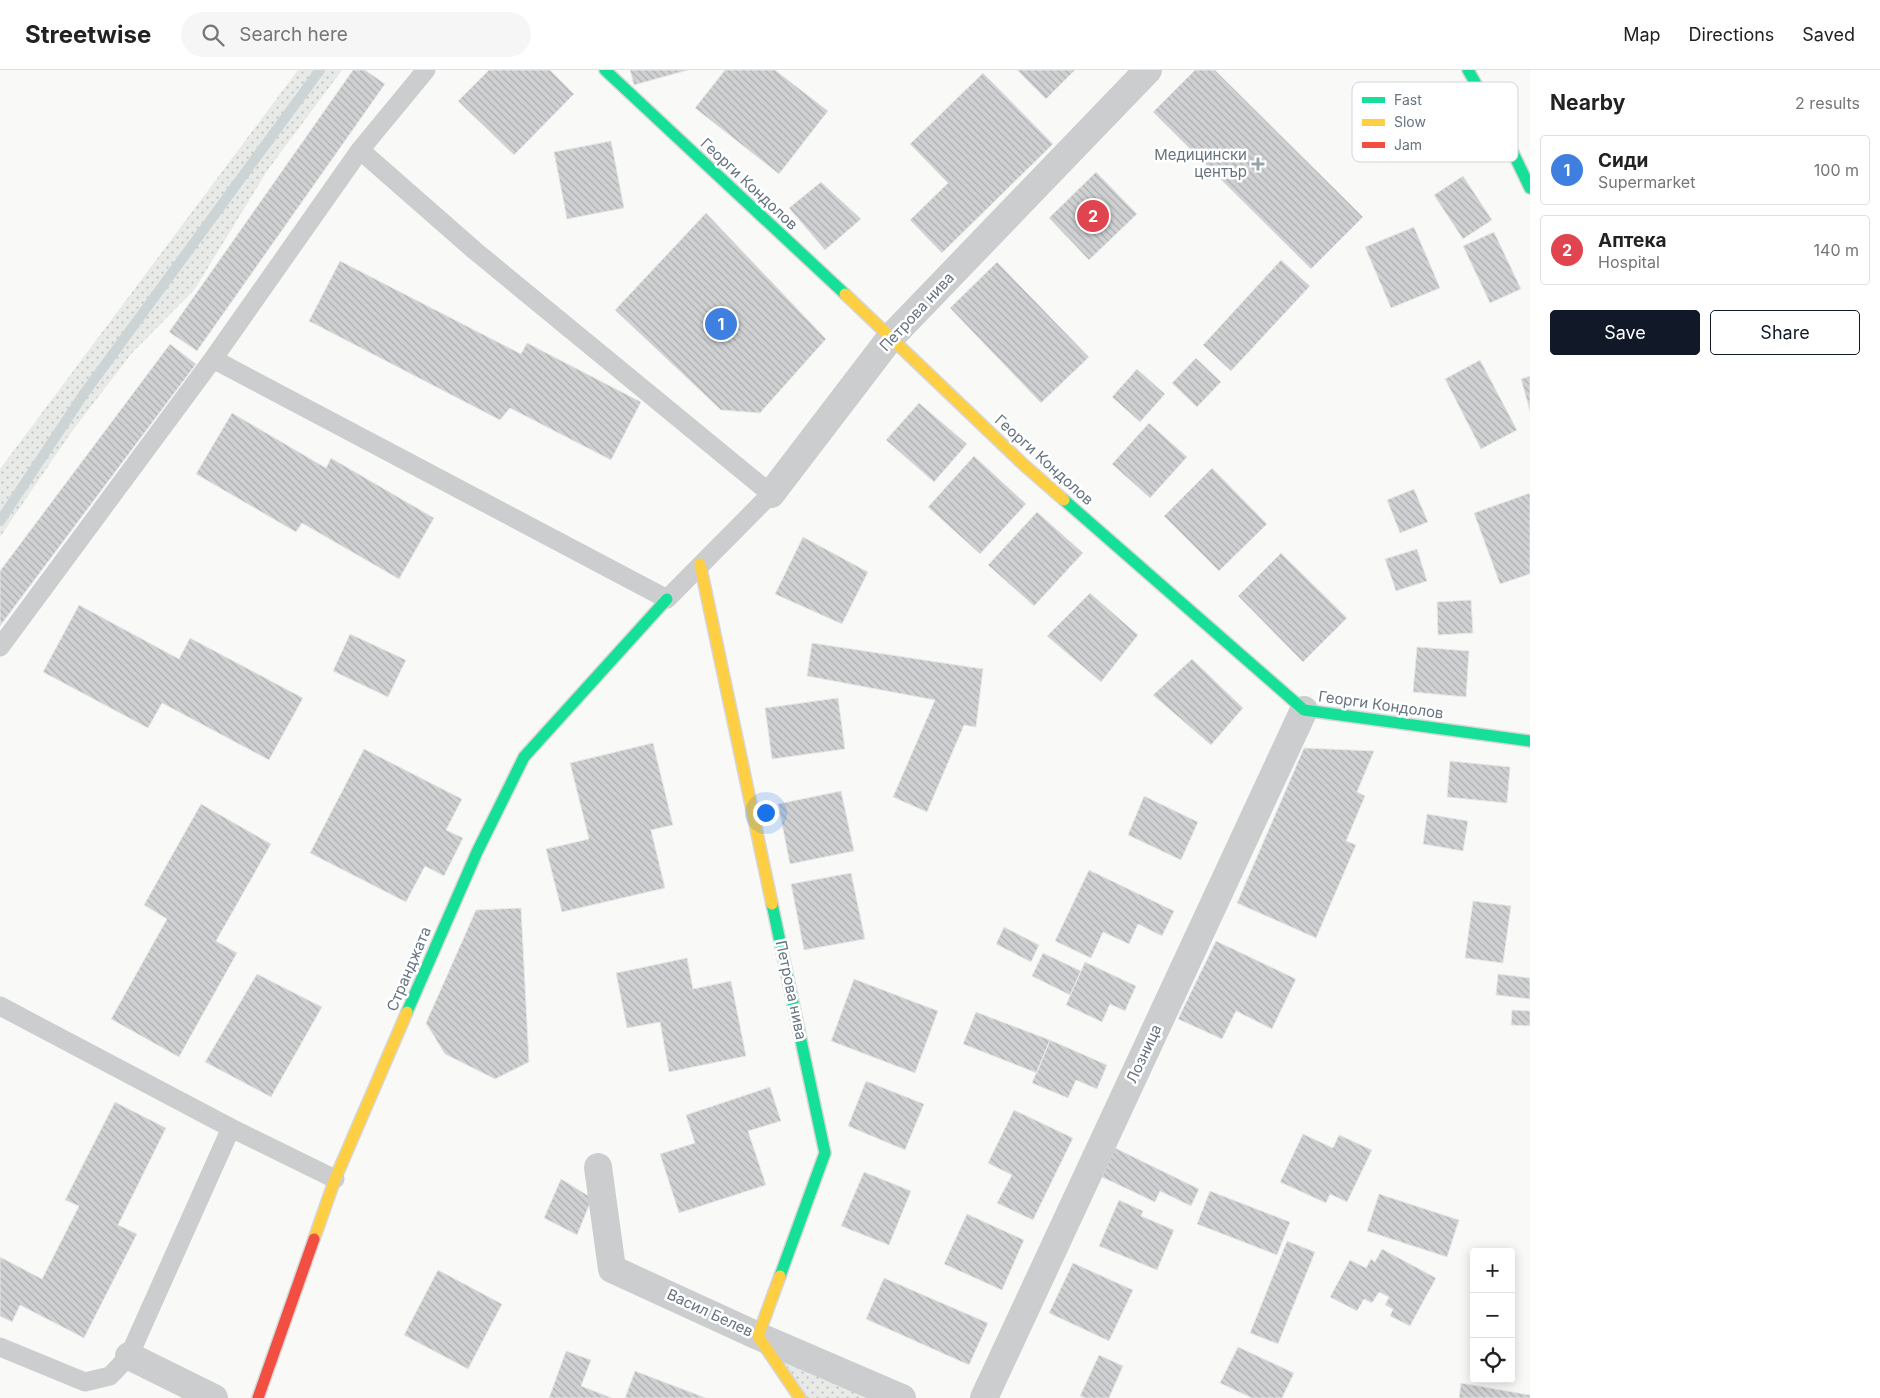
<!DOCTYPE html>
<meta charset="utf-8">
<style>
body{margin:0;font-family:Inter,sans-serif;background:#f6f6f6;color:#222}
.controls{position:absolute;right:15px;bottom:15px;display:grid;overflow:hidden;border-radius:5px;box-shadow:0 2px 12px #0003}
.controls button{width:45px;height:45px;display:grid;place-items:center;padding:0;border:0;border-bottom:1px solid #e0e0e0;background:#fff;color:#222;font:25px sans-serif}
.you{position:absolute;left:765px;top:742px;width:18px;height:18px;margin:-12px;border:4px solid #fff;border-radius:50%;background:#1a73e8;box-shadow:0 0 0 8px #1a73e833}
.badge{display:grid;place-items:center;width:32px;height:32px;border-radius:50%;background:#111827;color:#fff;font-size:16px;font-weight:700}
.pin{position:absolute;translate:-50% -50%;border:2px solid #fff;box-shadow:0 1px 5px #0006}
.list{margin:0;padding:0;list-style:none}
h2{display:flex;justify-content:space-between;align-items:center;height:65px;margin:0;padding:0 20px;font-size:21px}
h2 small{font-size:16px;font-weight:400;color:#767676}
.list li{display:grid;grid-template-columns:32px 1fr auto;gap:15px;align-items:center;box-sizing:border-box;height:70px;margin:0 10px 10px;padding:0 10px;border:1px solid #e0e0e0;border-radius:5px}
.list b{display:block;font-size:19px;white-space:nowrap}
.list p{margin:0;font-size:16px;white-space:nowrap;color:#767676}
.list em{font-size:16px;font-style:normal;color:#767676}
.actions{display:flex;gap:10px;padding:15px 20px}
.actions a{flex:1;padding:11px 0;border:1px solid #111827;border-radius:5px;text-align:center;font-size:18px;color:#111827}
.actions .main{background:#111827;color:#fff}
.icon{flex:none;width:28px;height:28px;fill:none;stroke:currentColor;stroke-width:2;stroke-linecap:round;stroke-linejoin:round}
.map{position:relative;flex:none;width:1530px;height:1328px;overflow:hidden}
header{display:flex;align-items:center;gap:30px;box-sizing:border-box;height:70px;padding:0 25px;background:#fff;border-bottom:1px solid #e0e0e0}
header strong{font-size:24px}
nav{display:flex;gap:28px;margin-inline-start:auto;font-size:18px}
.search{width:350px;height:45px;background:#f6f6f6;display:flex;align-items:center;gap:12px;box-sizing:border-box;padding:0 18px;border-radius:28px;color:#767676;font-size:19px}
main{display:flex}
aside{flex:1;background:#fff}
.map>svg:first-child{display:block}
</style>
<header>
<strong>Streetwise</strong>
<div class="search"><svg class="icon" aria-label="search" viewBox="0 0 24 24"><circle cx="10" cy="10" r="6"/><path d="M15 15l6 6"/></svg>Search here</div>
<nav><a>Map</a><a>Directions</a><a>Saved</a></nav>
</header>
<main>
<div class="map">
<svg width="1530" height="1328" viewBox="0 0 1530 1328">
<defs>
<pattern id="grass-dots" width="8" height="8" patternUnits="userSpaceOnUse" patternTransform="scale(1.25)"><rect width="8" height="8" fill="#e7eae6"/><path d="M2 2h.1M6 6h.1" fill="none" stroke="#bfc2c0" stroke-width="1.8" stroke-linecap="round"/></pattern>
<pattern id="building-back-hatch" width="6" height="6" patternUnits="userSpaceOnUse" patternTransform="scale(1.25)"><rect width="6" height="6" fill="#cfd1d2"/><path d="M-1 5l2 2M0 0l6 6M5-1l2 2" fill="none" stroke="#acaeb0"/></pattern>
</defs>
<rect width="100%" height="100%" fill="#f9f9f8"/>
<!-- grass -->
<path fill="url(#grass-dots)" d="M298 0H342L267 101 195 219 131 284 70 364 0 467V399Z
M758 1266 902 1328H800Z"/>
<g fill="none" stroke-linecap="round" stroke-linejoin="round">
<!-- stream -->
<path stroke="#cdd4d6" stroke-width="10" d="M0 451 83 325 320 0"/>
</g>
<!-- building -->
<path fill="url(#building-back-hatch)" stroke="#e8e8e8" d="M353 0H365L385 14 197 281 169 262Z
M489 0H550L574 24 514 85 458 31Z
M630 0H688L634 15Z
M725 0H775L828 41 779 104 695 38Z
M1017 0H1075L1046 29Z
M1195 0H1215L1363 147 1311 199 1153 42Z
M983 3 1053 74 942 183 910 150 948 113 910 74Z
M611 71 624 138 567 149 554 82Z
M1096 102 1137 144 1089 190 1049 148Z
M1463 106 1492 150 1463 169 1434 125Z
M821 112 861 149 825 180 789 138Z
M706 143 826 269 760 343 721 340 615 240Z
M1414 157 1440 218 1391 238 1365 177Z
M1494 162 1521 219 1490 233 1463 176Z
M1281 190 1310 216 1231 301 1203 275Z
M340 191 521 284 527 273 641 332 611 390 510 338 500 350 309 251Z
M997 192 1089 287 1041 333 950 238Z
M170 274 196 294 0 556V501Z
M1196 288 1221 312 1197 337 1172 313Z
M1480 290 1517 360 1481 379 1445 309Z
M1137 299 1165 324 1140 352 1112 327Z
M1530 306V341L1521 309Z
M919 333 967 374 934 412 886 370Z
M232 343 326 398 331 388 434 448 399 509 302 453 296 462 196 404Z
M1149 353 1187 387 1150 428 1112 394Z
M974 386 1026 434 980 484 928 437Z
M1212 398 1267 454 1219 501 1164 446Z
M1414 419 1428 452 1400 463 1387 430Z
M1530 423V504L1500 514 1474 443Z
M1037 442 1083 483 1034 536 988 495Z
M803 467 868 502 842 554 775 524Z
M1417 479 1427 511 1396 521 1385 489Z
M1281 483 1347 548 1303 592 1238 526Z
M1090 523 1138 565 1101 612 1047 566Z
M1471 530 1473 563 1438 565 1437 532Z
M79 535 179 589 190 568 303 628 269 690 162 633 148 658 43 602Z
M350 564 406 590 388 627 333 601Z
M812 573 983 599 976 657 964 655 927 742 893 727 935 630 807 606Z
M1417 577 1469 581 1466 627 1413 622Z
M1192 589 1243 638 1211 675 1153 625Z
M838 628 845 679 772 689 765 638Z
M653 673 673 755 651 760 665 818 562 842 546 779 589 769 570 693Z
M1304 678 1374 681 1357 722 1365 726 1346 771 1356 775 1316 868 1237 833Z
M364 679 462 729 446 760 463 768 444 806 425 796 406 832 310 783Z
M1450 691 1510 697 1507 733 1447 727Z
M841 721 854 781 790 794 778 734Z
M1144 726 1198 752 1181 790 1128 765Z
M201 734 271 774 216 871 237 883 179 987 111 949 167 849 144 835Z
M1427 744 1468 751 1463 781 1423 774Z
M1089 800 1174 841 1162 866 1138 854 1129 874 1103 862 1091 888 1055 871Z
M851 803 865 869 804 880 791 814Z
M1473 831 1511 836 1503 893 1465 888Z
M521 838 529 992 495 1009 445 984 426 953 476 840Z
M1004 857 1039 875 1031 892 996 874Z
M1216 871 1296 909 1272 959 1236 941 1222 969 1178 949Z
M1043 883 1081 901 1070 925 1032 906Z
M687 888 693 919 731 911 746 986 669 1002 660 952 627 958 616 903Z
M1085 892 1136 916 1125 941 1110 934 1102 952 1066 935Z
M257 904 322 937 271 1027 205 992Z
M1498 904 1530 908V929L1496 925Z
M854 909 938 941 915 1003 831 971Z
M1512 940 1530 941V956L1511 955Z
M976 942 1050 970 1037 1003 963 974Z
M1050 970 1107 995 1097 1019 1076 1010 1068 1028 1032 1013Z
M866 1011 924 1034 905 1080 848 1056Z
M770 1017 781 1051 748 1061 766 1115 679 1143 660 1084 695 1073 686 1045Z
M115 1032 166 1058 118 1155 137 1164 84 1268 20 1235 12 1252 0 1246V1187L42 1209 79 1136 65 1130Z
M1014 1040 1073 1068 1033 1150 997 1133 1012 1105 988 1093Z
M1303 1064 1333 1078 1339 1065 1372 1080 1347 1132 1330 1124 1326 1133 1280 1112Z
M1115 1078 1199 1119 1191 1136 1160 1121 1155 1132 1102 1107Z
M864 1102 911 1121 889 1175 841 1156Z
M561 1109 592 1128 577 1165 544 1148Z
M1210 1121 1290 1152 1277 1185 1197 1154Z
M1379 1124 1459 1150 1447 1187 1367 1161Z
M1119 1130 1143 1141 1141 1146 1174 1160 1157 1200 1099 1176Z
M967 1144 1024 1170 1002 1220 944 1194Z
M1287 1171 1315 1182 1278 1274 1250 1263Z
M1382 1179 1436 1208 1410 1256 1390 1246 1393 1239 1385 1235 1389 1227 1379 1222 1372 1233 1364 1229 1357 1241 1330 1227 1350 1190 1366 1198 1371 1189 1375 1192Z
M1073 1193 1133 1220 1109 1271 1049 1243Z
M438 1200 502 1234 468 1299 404 1265Z
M884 1208 988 1253 969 1295 866 1249Z
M1238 1277 1294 1303 1282 1328H1252L1220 1313Z
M566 1281 591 1290 581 1316 612 1328H549Z
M1099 1285 1123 1296 1109 1328H1085L1080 1326Z
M635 1301 706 1328H625Z
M1461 1313 1530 1325V1328H1459Z"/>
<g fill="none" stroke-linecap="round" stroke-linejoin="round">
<!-- fast casing -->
<g stroke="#d5d6d6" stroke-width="14">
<path id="fast" d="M605 0 845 224
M1468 0 1488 35 1491 37 1530 118
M1064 430 1304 640 1530 671
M772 834 825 1083 780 1206
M407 942 477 782 524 687 667 529"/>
</g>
<!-- slow casing -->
<g stroke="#d5d6d6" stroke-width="14">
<path id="slow" d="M845 224 1024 395 1064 430
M700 494 772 834
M314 1169 335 1109 407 942
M780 1206 758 1266 800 1328"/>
</g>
<!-- jam casing -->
<g stroke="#d5d6d6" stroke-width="14">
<path id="jam" d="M258 1328 314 1169"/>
</g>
<!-- lane -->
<path stroke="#cccdce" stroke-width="19" d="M213 289 667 529 771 424 474 180 360 80
M0 577 213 289 360 80 426 0
M0 936 231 1058 129 1286 110 1306 85 1312 0 1277
M231 1058 335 1109"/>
<!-- street -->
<path stroke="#cccdce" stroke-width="28" d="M771 424 891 267 1148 0
M598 1097 612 1199 758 1266 902 1328
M129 1286 214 1328
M984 1328 1304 640"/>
<!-- fast -->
<use href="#fast" stroke="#16e098" stroke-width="11"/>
<!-- slow -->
<use href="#slow" stroke="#ffcf43" stroke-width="11"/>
<!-- jam -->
<use href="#jam" stroke="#f24e42" stroke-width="11"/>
</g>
<!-- markers -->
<path fill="#99a3aa" stroke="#fff" stroke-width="2" d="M1255.5 86.5h5v5h5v5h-5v5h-5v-5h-5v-5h5z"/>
<g text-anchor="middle" stroke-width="5" stroke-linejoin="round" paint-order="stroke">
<!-- poi labels -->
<g font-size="15" fill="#667480" stroke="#fff" text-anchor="end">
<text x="1247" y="90">Медицински<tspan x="1247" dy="17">център</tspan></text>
</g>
<!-- street labels -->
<g font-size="15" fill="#667480" stroke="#fff">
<text transform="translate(749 114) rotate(43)" y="5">Георги Кондолов</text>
<text transform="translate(917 242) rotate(-47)" y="5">Петрова нива</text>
<text transform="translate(1044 390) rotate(42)" y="5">Георги Кондолов</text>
<text transform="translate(1381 635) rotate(8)" y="5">Георги Кондолов</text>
<text transform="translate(409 899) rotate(-67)" y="5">Странджата</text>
<text transform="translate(791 920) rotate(78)" y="5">Петрова нива</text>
<text transform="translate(1144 984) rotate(-65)" y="5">Лозница</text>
<text transform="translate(710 1243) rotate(25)" y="5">Васил Белев</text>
</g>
</g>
<!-- legend -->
<rect x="1352" y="12" width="166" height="80" rx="8" fill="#fff" stroke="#d1d5d9" stroke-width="1"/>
<rect x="1362" y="27" width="23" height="6" fill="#16e098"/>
<rect x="1362" y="49" width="23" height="7" fill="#ffcf43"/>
<rect x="1362" y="72" width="23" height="6" fill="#f24e42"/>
<g font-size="14" fill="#667480">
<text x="1394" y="35">Fast</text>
<text x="1394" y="57">Slow</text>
<text x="1394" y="80">Jam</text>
</g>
</svg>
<div class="controls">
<button>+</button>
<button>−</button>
<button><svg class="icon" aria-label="locate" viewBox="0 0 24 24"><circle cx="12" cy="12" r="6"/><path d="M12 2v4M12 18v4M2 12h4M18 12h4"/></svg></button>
</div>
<div class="you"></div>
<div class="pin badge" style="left:721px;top:254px;background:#3f7fe0">1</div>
<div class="pin badge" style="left:1093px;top:146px;background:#e0444e">2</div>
</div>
<aside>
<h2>Nearby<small>2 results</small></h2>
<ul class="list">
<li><span class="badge" style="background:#3f7fe0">1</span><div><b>Сиди</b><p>Supermarket</p></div><em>100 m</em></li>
<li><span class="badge" style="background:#e0444e">2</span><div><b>Аптека</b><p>Hospital</p></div><em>140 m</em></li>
</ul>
<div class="actions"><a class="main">Save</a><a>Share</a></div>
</aside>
</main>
